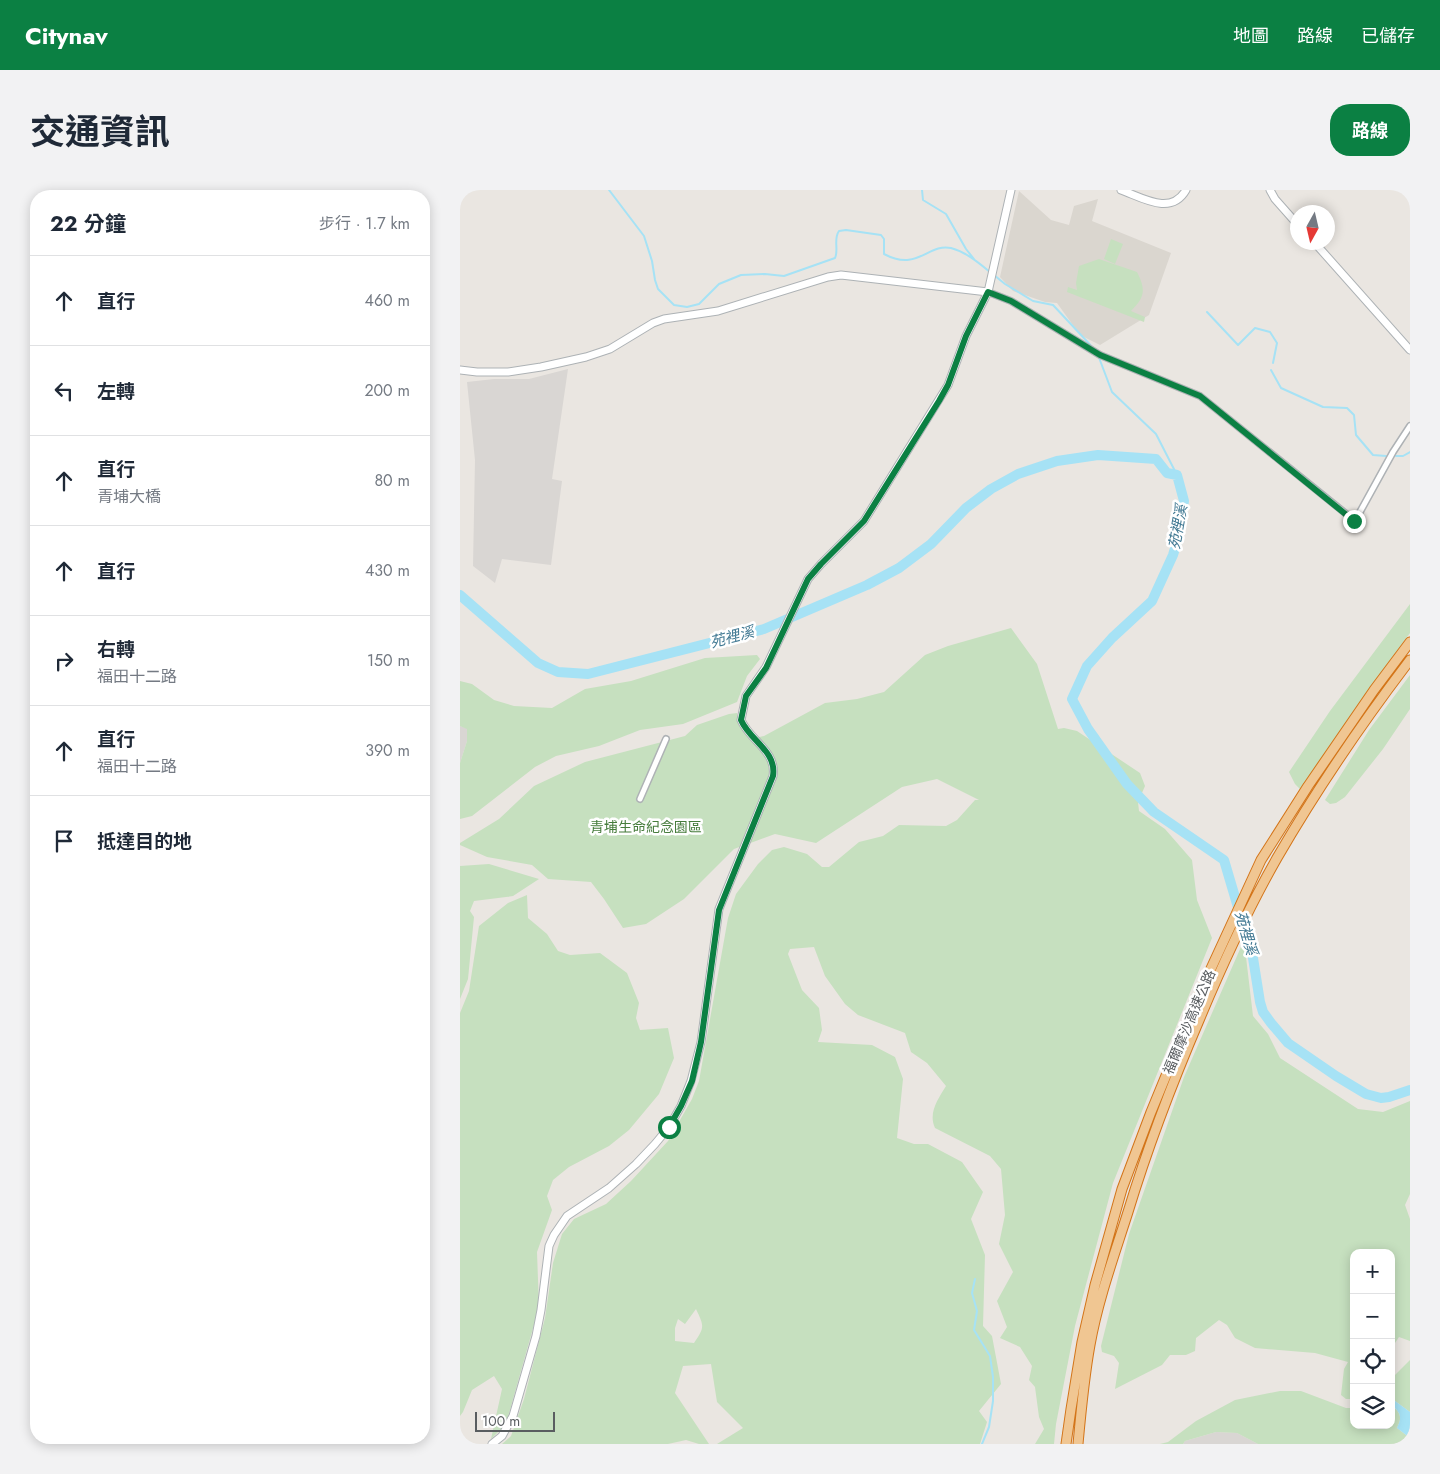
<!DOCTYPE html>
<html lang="zh-TW">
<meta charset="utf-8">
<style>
body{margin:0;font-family:Jost,"Noto Sans TC",sans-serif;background:#f2f2f3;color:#1f2937}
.controls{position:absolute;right:15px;bottom:15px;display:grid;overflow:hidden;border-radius:10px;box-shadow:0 2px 12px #0003}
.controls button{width:45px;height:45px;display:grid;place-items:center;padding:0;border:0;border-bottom:1px solid #e0e1e3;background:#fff;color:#1f2937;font:25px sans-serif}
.compass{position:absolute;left:830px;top:15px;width:45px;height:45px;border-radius:50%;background:#fff;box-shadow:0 2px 12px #0003;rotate:188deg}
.scale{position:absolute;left:15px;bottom:12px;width:80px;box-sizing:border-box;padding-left:5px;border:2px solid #595d60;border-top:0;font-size:14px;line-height:18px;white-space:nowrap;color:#595d60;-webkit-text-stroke:4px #fff;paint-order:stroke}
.stop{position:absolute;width:15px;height:15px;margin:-11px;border:4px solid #0b8043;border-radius:50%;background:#fff}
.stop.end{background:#0b8043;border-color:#fff;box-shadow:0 1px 5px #0008}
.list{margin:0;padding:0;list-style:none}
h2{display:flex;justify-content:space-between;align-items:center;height:65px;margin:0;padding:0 20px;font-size:21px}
h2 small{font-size:16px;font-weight:400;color:#747a83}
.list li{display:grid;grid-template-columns:32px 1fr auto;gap:15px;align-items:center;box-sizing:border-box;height:90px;padding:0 20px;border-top:1px solid #e0e1e3}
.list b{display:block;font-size:19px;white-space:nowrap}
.list p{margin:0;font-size:16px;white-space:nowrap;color:#747a83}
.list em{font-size:16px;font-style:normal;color:#747a83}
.icon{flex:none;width:28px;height:28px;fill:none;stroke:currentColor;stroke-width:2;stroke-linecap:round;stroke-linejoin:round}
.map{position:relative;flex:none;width:950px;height:1254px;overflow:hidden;border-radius:20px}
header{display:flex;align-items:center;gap:30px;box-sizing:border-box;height:70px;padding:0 25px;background:#0b8043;color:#fff}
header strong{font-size:24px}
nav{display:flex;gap:28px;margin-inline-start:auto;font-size:18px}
.intro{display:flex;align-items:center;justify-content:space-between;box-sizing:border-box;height:120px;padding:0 30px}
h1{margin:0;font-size:35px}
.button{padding:12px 22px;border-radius:20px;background:#0b8043;color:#fff;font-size:18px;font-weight:700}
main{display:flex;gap:30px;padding:0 30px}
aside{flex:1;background:#fff;border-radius:20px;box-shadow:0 2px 12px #0003}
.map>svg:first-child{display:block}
</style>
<header>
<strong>Citynav</strong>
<nav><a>地圖</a><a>路線</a><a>已儲存</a></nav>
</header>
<div class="intro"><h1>交通資訊</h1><a class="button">路線</a></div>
<main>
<aside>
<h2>22 分鐘<small>步行 · 1.7 km</small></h2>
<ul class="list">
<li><svg class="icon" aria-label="ahead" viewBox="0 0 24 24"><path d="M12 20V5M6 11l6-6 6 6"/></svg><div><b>直行</b></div><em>460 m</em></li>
<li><svg class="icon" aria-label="left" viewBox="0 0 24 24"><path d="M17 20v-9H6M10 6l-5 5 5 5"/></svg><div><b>左轉</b></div><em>200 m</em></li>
<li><svg class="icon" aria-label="ahead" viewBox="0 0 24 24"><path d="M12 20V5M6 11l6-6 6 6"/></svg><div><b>直行</b><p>青埔大橋</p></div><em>80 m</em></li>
<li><svg class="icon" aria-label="ahead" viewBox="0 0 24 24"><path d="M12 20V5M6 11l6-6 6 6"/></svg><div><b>直行</b></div><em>430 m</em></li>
<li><svg class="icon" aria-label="right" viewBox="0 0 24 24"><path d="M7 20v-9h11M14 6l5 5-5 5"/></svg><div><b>右轉</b><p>福田十二路</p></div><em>150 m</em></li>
<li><svg class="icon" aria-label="ahead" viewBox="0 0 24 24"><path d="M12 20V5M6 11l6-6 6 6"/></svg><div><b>直行</b><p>福田十二路</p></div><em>390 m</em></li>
<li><svg class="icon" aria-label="arrive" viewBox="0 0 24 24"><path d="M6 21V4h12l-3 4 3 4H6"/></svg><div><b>抵達目的地</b></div></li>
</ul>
</aside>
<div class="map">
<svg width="950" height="1254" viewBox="0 0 950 1254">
<rect width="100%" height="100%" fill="#eae6e1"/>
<!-- industrial -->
<path fill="#d9d6d3" d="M108 179 92 289 102 291 91 375 42 369 35 393 13 376 15 270 7 192 34 189H69Z
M0 536 7 538V551L0 573Z
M756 1242 777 1243 798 1254H723L725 1251Z"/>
<!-- education -->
<path fill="#dad6cf" d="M559 1 591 30 609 35 614 16 638 9 632 31 711 63 689 125 640 155 620 145 597 113 585 112 553 101 540 87Z"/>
<!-- green -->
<path fill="#c6e0bf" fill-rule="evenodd" d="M651 49 663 54 655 74 644 69Z
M639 69 677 82C686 100 685 107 671 121L685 127 684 132 607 102 608 97 617 100 616 93 619 76Z
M950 414V443L912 495 841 600 835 594 829 582 870 521Z
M551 438 577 474 598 539 604 538 617 541 680 583 685 596 678 612 679 621 705 639 732 670 737 710 752 748 653 993 615 1136 596 1234 594 1254H575L584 1239 579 1227 575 1197 569 1190 572 1176 560 1157 540 1148 547 1137 537 1111 553 1082 539 1054 545 1025 541 979 530 966 475 938C468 923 478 909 486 896L467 873 451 862 445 843 398 825 385 814 365 786 354 757 330 759 328 764 342 800 359 818 362 840 358 852 412 855 435 867 443 889 437 948 454 954H468L502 972 523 1002 511 1029 525 1065 523 1136 532 1146 541 1194 519 1221 527 1232 520 1254H257L283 1238 257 1212 251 1174 223 1176 215 1203 249 1254H239L226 1250 208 1254H42L51 1246 64 1209 85 1128 93 1073 102 1044 114 1029 146 1014 171 991 208 951 232 909 239 891 268 728 276 704 298 674 312 660 324 657 347 664 362 677H369L399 652 423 646 439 635 486 636 497 630 515 610H519L477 589 442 597 356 653 315 644 274 659 224 709 186 734 163 738 144 709 131 692 88 689 72 675 27 667 0 655V653L39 629 74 596 125 572 225 546 237 535 269 524 277 523 280 536 290 549 304 546 365 513 397 509 424 502 465 465 488 456ZM236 1119C244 1136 245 1137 234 1153L215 1151V1138L218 1129 225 1134Z
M297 465 300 469 287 486 277 512 223 534 180 540 139 556 96 566 75 577 12 626 0 629V573L7 551V539L0 536V491L12 494 34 510 54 516 92 518 125 499 171 491 245 468Z
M950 485V519L923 559 885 607 876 613 870 614 865 610 909 540Z
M29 674 79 689 53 706 14 711 10 721 14 727 8 789 0 809V676Z
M67 705 68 728 87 744 98 761 110 765 140 763 167 783 179 813 176 828 180 840 208 838 214 868 199 904 169 940 149 956 109 977 93 990 87 1006 92 1020 77 1062 79 1117 46 1234 31 1249 42 1199 34 1186 12 1200 3 1222 0 1226V823L9 801 19 736 48 713Z
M784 750 793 826 808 844 820 868 898 919 923 922 950 911V1004L945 1015 950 1029V1151L939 1147 931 1159V1063H894V1209H886L881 1205 884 1179 888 1172 855 1163 795 1158 775 1148 767 1135 759 1130 736 1148 735 1161 726 1165H710L702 1175 655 1199 659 1173 654 1166 642 1162 641 1156 669 1044 724 887Z
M950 1170V1222L931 1208V1189Z
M820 1201H841L886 1218H894V1235H931V1214C940 1223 943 1226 937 1238L950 1248V1254H798L777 1243 756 1242 725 1251 723 1254H700L708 1252 736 1231 775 1210Z"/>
<!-- water -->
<path fill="#a6e2f5" d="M931 1208 950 1222V1248L937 1238C943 1226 940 1223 931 1214Z"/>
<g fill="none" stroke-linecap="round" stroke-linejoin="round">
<!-- stream -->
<path stroke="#a6e2f5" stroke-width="2" d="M149 0 184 46 192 71 195 90 198 99 214 115 227 117 239 114 259 94 281 85 305 84 324 86 375 68C379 60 373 49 379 41L386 40 421 45 424 49V64C458 82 468 53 491 58 506 62 519 73 530 82
M462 0 463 10 486 24 506 59 514 69
M534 85 545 94 573 111 593 115 636 161
M747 122 778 155 795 138 810 142 817 153 813 173
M638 165 652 202 696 244 717 285
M811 180 821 198 863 217 887 218 894 225 896 245 913 265 926 266
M936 266H943L950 262
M515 1089 512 1103 517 1121 514 1140 530 1166 533 1187V1211L529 1237 522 1254"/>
<!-- river -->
<path stroke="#a6e2f5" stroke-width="10" d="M0 405 78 473 98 482 128 484 304 439 407 395 439 378 471 354 506 318 531 299 558 284 597 271 638 265 696 269 707 283 717 285 724 311 719 345 713 365 692 411 652 448 627 476 612 509 628 539 667 594 694 622 764 670 793 768 800 812 803 822 811 833 828 853 876 886 906 904 921 908 929 907 950 900"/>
<!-- street casing -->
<g stroke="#aeb2b5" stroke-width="8">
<path id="street" d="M528 102 551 111 640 165 740 206 895 331 933 262 950 236
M180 609 206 549"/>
</g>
<!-- secondary casing -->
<g stroke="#adb2b5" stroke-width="9">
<path id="secondary" d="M661 0C683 8 711 26 726 0
M810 0 815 9 838 35
M854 52 950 160
M0 180 17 182H48L81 177 126 167 150 159 193 133 204 129 258 121 368 87 381 85 528 102
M32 1254 42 1246 53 1226 76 1146 81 1120 89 1056 94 1045 107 1026 149 998 176 974 195 954 209 937 221 916 231 891 241 852 259 719 313 586C317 561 290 551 281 530L286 506 306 477 348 389 361 374 404 331 488 195 506 146 528 102 551 0"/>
</g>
<!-- highway casing -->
<g stroke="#d37418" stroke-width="11">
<path id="highway" d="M606 1254 611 1219 622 1152 635 1095 662 999 691 922 742 798 801 670 848 596 914 500 950 452
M618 1254C621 1221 624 1188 630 1155 638 1110 654 1066 668 1022 688 956 713 891 740 828 763 773 788 719 817 668 857 599 902 533 950 470"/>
</g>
<!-- street -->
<use href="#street" stroke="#fff" stroke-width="5"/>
<!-- secondary -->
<use href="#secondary" stroke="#fff" stroke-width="7"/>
<!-- highway -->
<use href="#highway" stroke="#f0c692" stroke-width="9"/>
</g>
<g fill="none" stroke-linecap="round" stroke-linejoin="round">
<!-- route -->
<path stroke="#0b8043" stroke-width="6" d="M209 937 221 916 232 891 241 852 259 720 313 586C317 561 290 551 281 530L286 506 306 478 348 389 361 374 404 331 479 211 488 195 506 146 528 102 551 111 640 165 740 206 894 331"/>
</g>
<g text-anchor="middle" stroke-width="5" stroke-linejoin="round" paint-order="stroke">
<!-- park labels -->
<g font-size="14" fill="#467c3c" stroke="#fff">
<text x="186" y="642">青埔生命紀念園區</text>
</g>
<!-- street labels -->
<g font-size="14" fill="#595d60" stroke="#fff">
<text transform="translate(729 832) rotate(-67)" y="5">福爾摩沙高速公路</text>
</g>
<!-- water labels -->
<g font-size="15" font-style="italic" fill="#417993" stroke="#fff">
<text transform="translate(718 337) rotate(-80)" y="5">苑裡溪</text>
<text transform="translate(272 447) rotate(-15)" y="5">苑裡溪</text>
<text transform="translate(786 743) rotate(74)" y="5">苑裡溪</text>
</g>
</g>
</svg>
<div class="controls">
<button>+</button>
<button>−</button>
<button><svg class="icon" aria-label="locate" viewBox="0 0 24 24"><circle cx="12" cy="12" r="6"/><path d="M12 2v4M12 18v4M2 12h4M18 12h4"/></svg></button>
<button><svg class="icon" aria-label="layers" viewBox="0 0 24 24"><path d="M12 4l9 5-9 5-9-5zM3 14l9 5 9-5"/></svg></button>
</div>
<svg class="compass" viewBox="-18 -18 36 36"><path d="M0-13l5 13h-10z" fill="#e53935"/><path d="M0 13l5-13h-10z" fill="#747a83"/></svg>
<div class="scale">100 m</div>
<div class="stop" style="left:209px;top:937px"></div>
<div class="stop end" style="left:894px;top:331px"></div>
</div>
</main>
